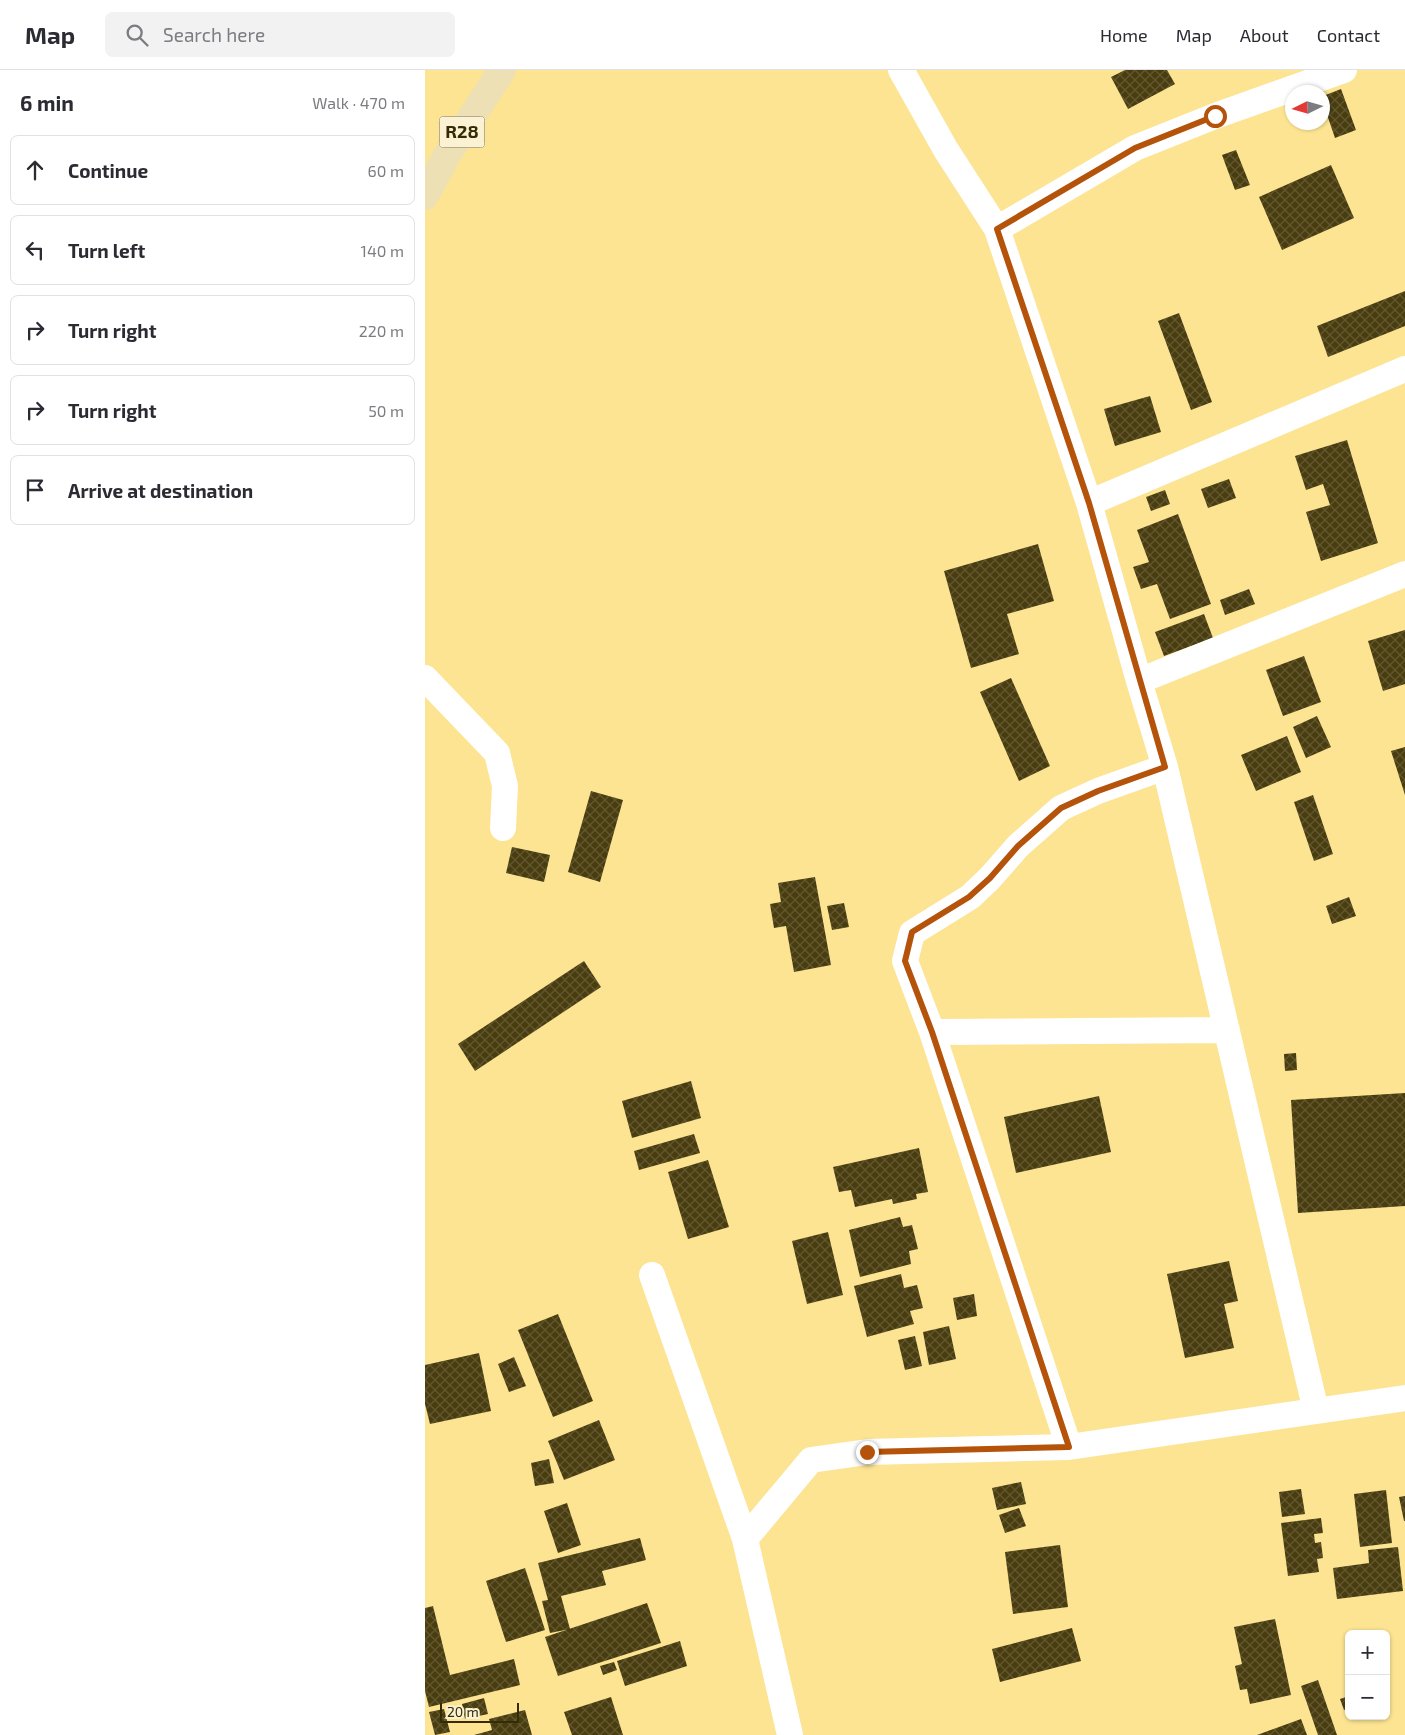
<!DOCTYPE html>
<meta charset="utf-8">
<style>
body{margin:0;font-family:"Exo 2",sans-serif;background:#f2f2f3;color:#2b2b33}
.controls{position:absolute;right:15px;bottom:15px;display:grid;overflow:hidden;border-radius:8px;box-shadow:0 1px 4px #0004}
.controls button{width:45px;height:45px;display:grid;place-items:center;padding:0;border:0;border-bottom:1px solid #e1e1e2;background:#fff;color:#2b2b33;font:25px sans-serif}
.compass{position:absolute;left:860px;top:15px;width:45px;height:45px;border-radius:50%;background:#fff;box-shadow:0 1px 4px #0004;rotate:265deg}
.scale{position:absolute;left:15px;bottom:12px;width:79px;box-sizing:border-box;padding-left:5px;border:2px solid #342b07;border-top:0;font-size:14px;line-height:18px;white-space:nowrap;color:#342b07;-webkit-text-stroke:4px #fbf2d3;paint-order:stroke}
.stop{position:absolute;width:15px;height:15px;margin:-11px;border:4px solid #b45309;border-radius:50%;background:#fff}
.stop.end{background:#b45309;border-color:#fff;box-shadow:0 1px 5px #0008}
.list{margin:0;padding:0;list-style:none}
h2{display:flex;justify-content:space-between;align-items:center;height:65px;margin:0;padding:0 20px;font-size:21px}
h2 small{font-size:16px;font-weight:400;color:#7c7c81}
.list li{display:grid;grid-template-columns:32px 1fr auto;gap:15px;align-items:center;box-sizing:border-box;height:70px;margin:0 10px 10px;padding:0 10px;border:1px solid #e1e1e2;border-radius:8px}
.list b{display:block;font-size:19px;white-space:nowrap}
.list em{font-size:16px;font-style:normal;color:#7c7c81}
.icon{flex:none;width:28px;height:28px;fill:none;stroke:currentColor;stroke-width:2;stroke-linecap:round;stroke-linejoin:round}
.map{position:relative;flex:none;width:980px;height:1665px;overflow:hidden}
header{display:flex;align-items:center;gap:30px;box-sizing:border-box;height:70px;padding:0 25px;background:#fff;border-bottom:1px solid #e1e1e2}
header strong{font-size:24px}
nav{display:flex;gap:28px;margin-inline-start:auto;font-size:18px}
.search{width:350px;height:45px;background:#f2f2f3;display:flex;align-items:center;gap:12px;box-sizing:border-box;padding:0 18px;border-radius:8px;color:#7c7c81;font-size:19px}
main{display:flex}
aside{flex:1;background:#fff}
.map>svg:first-child{display:block}
</style>
<header>
<strong>Map</strong>
<div class="search"><svg class="icon" aria-label="search" viewBox="0 0 24 24"><circle cx="10" cy="10" r="6"/><path d="M15 15l6 6"/></svg>Search here</div>
<nav><a>Home</a><a>Map</a><a>About</a><a>Contact</a></nav>
</header>
<main>
<aside>
<h2>6 min<small>Walk · 470 m</small></h2>
<ul class="list">
<li><svg class="icon" aria-label="ahead" viewBox="0 0 24 24"><path d="M12 20V5M6 11l6-6 6 6"/></svg><div><b>Continue</b></div><em>60 m</em></li>
<li><svg class="icon" aria-label="left" viewBox="0 0 24 24"><path d="M17 20v-9H6M10 6l-5 5 5 5"/></svg><div><b>Turn left</b></div><em>140 m</em></li>
<li><svg class="icon" aria-label="right" viewBox="0 0 24 24"><path d="M7 20v-9h11M14 6l5 5-5 5"/></svg><div><b>Turn right</b></div><em>220 m</em></li>
<li><svg class="icon" aria-label="right" viewBox="0 0 24 24"><path d="M7 20v-9h11M14 6l5 5-5 5"/></svg><div><b>Turn right</b></div><em>50 m</em></li>
<li><svg class="icon" aria-label="arrive" viewBox="0 0 24 24"><path d="M6 21V4h12l-3 4 3 4H6"/></svg><div><b>Arrive at destination</b></div></li>
</ul>
</aside>
<div class="map">
<svg width="980" height="1665" viewBox="0 0 980 1665">
<defs>
<pattern id="building-cross-hatch" width="8" height="8" patternUnits="userSpaceOnUse" patternTransform="scale(1.25)"><rect width="8" height="8" fill="#493d10"/><path d="M0 0l8 8M0 8l8-8" fill="none" stroke="#615731"/></pattern>
</defs>
<rect width="100%" height="100%" fill="#fce492"/>
<!-- building -->
<path fill="url(#building-cross-hatch)" d="M700 0H742L750 14 703 39 686 7Z
M916 19 931 60 910 68 898 33V26Z
M811 80 825 115 810 120 797 85Z
M906 95 929 148 857 180 834 127Z
M980 221V256L903 287 892 256Z
M754 243 787 332 766 340 733 251Z
M725 326 736 362 690 376 679 339Z
M922 370 953 473 896 491 881 442 905 435 898 414 881 420 870 386Z
M804 409 811 428 783 438 776 419Z
M740 420 745 434 726 441 721 427Z
M753 444 786 534 745 549 732 514 716 519 708 497 724 492 712 460Z
M613 474 629 531 582 544 594 584 546 598 519 501Z
M824 519 830 534 800 545 795 530Z
M779 544 788 568 739 586 730 562Z
M980 560V614L958 621 943 571Z
M879 586 896 632 858 646 841 600Z
M586 608 625 696 594 711 555 622Z
M892 646 906 677 881 688 868 657Z
M862 666 876 702 831 721 816 685Z
M980 677V725L966 681Z
M166 721 198 730 175 812 143 802Z
M888 725 908 784 889 791 869 732Z
M87 777 125 785 119 812 81 803Z
M390 807 406 895 369 902 361 856 349 858 345 834 356 832 353 813Z
M924 827 931 846 907 854 901 836Z
M419 833 424 857 407 860 402 836Z
M159 891 176 917 50 1001 33 974Z
M871 983 872 1000 860 1001 859 984Z
M266 1011 276 1048 207 1068 197 1031Z
M980 1023V1136L873 1143 866 1030Z
M674 1026 686 1082 591 1103 579 1047Z
M269 1064 275 1083 214 1100 209 1081Z
M494 1078 503 1122 491 1124 492 1129 468 1134 467 1129 430 1137 426 1120 414 1122 408 1097Z
M283 1090 304 1157 263 1169 243 1102Z
M475 1147 478 1157 487 1155 493 1179 484 1181 486 1194 435 1207 424 1160Z
M403 1162 418 1225 382 1234 367 1171Z
M804 1191 813 1231 799 1234 809 1278 760 1288 742 1204Z
M476 1204 479 1218 492 1215 498 1238 485 1241 489 1254 442 1267 429 1216Z
M549 1224 552 1246 532 1250 528 1228Z
M133 1244 168 1331 128 1347 93 1260Z
M524 1256 531 1289 504 1295 498 1262Z
M490 1266 497 1296 480 1300 473 1270Z
M54 1283 66 1341 5 1354 0 1334V1295Z
M89 1287 101 1316 84 1322 73 1294Z
M174 1350 190 1390 139 1410 123 1371Z
M124 1389 129 1413 110 1416 106 1393Z
M596 1412 601 1434 572 1440 567 1418Z
M876 1419 880 1444 857 1447 854 1422Z
M961 1420 967 1473 935 1477 929 1424Z
M980 1426V1451H979L974 1427Z
M142 1433 156 1475 133 1483 119 1441Z
M594 1438 601 1456 580 1463 574 1445Z
M896 1448 898 1463 889 1464 890 1473 896 1472 898 1488 892 1489 894 1502 863 1506 856 1453Z
M215 1468 221 1490 177 1501 181 1515 136 1526 145 1559 125 1563 117 1531 123 1530 113 1493Z
M635 1475 643 1537 588 1544 580 1482Z
M973 1477 978 1521 912 1529 908 1498 944 1493 943 1480Z
M100 1498 120 1560 81 1572 61 1511Z
M222 1533 236 1573 133 1606 120 1567Z
M8 1536 25 1605 89 1589 95 1615 4 1637 0 1621V1538Z
M850 1549 866 1625 825 1634 822 1619 815 1620 810 1596 817 1594 809 1557Z
M647 1558 656 1591 575 1612 567 1579Z
M255 1571 262 1596 200 1616 192 1591Z
M189 1592 192 1600 178 1605 175 1596Z
M893 1610 912 1665H893L876 1616Z
M924 1626V1639L919 1640 915 1629Z
M186 1627 198 1665H147L139 1642Z
M59 1628 63 1644 40 1649 37 1634Z
M19 1639 25 1662 10 1665 4 1642Z
M100 1640 107 1665H49L67 1660 64 1649Z
M876 1649 882 1665H832Z"/>
<g fill="none" stroke-linecap="round" stroke-linejoin="round">
<!-- minor -->
<path stroke="#fff" stroke-width="26" d="M476 0 521 80 572 159 664 433 714 611
M572 159 710 78 790 46 919 0
M664 433 980 299
M0 608 72 683 80 716 78 758
M507 962 802 960
M227 1205 320 1469 365 1665
M891 1341 740 697 714 611 980 504
M644 1377 507 962 480 891 487 863 545 827 565 808 593 776 636 738 673 721 740 697
M320 1469 386 1390 442 1382 644 1377 980 1328"/>
<!-- major -->
<path stroke="#eee0b5" stroke-width="28" d="M0 126 22 85 77 0"/>
</g>
<g fill="none" stroke-linecap="round" stroke-linejoin="round">
<!-- route -->
<path stroke="#b45309" stroke-width="6" d="M442 1382 644 1377 507 962 480 891 487 862 544 827 565 808 593 776 636 738 673 721 740 697 664 433 572 159 710 78 790 46"/>
</g>
<g text-anchor="middle" stroke-width="5" stroke-linejoin="round" paint-order="stroke">
<!-- shield labels -->
<rect fill="#fbf2d3" stroke="#706744" stroke-width="1" x="14.5" y="46.5" width="45" height="31" rx="4"/>
<g font-size="18" font-weight="bold" fill="#342b07">
<text x="37" y="68">R28</text>
</g>
</g>
</svg>
<div class="controls">
<button>+</button>
<button>−</button>
</div>
<svg class="compass" viewBox="-18 -18 36 36"><path d="M0-13l5 13h-10z" fill="#e53935"/><path d="M0 13l5-13h-10z" fill="#7c7c81"/></svg>
<div class="scale">20 m</div>
<div class="stop" style="left:790px;top:46px"></div>
<div class="stop end" style="left:442px;top:1382px"></div>
</div>
</main>
